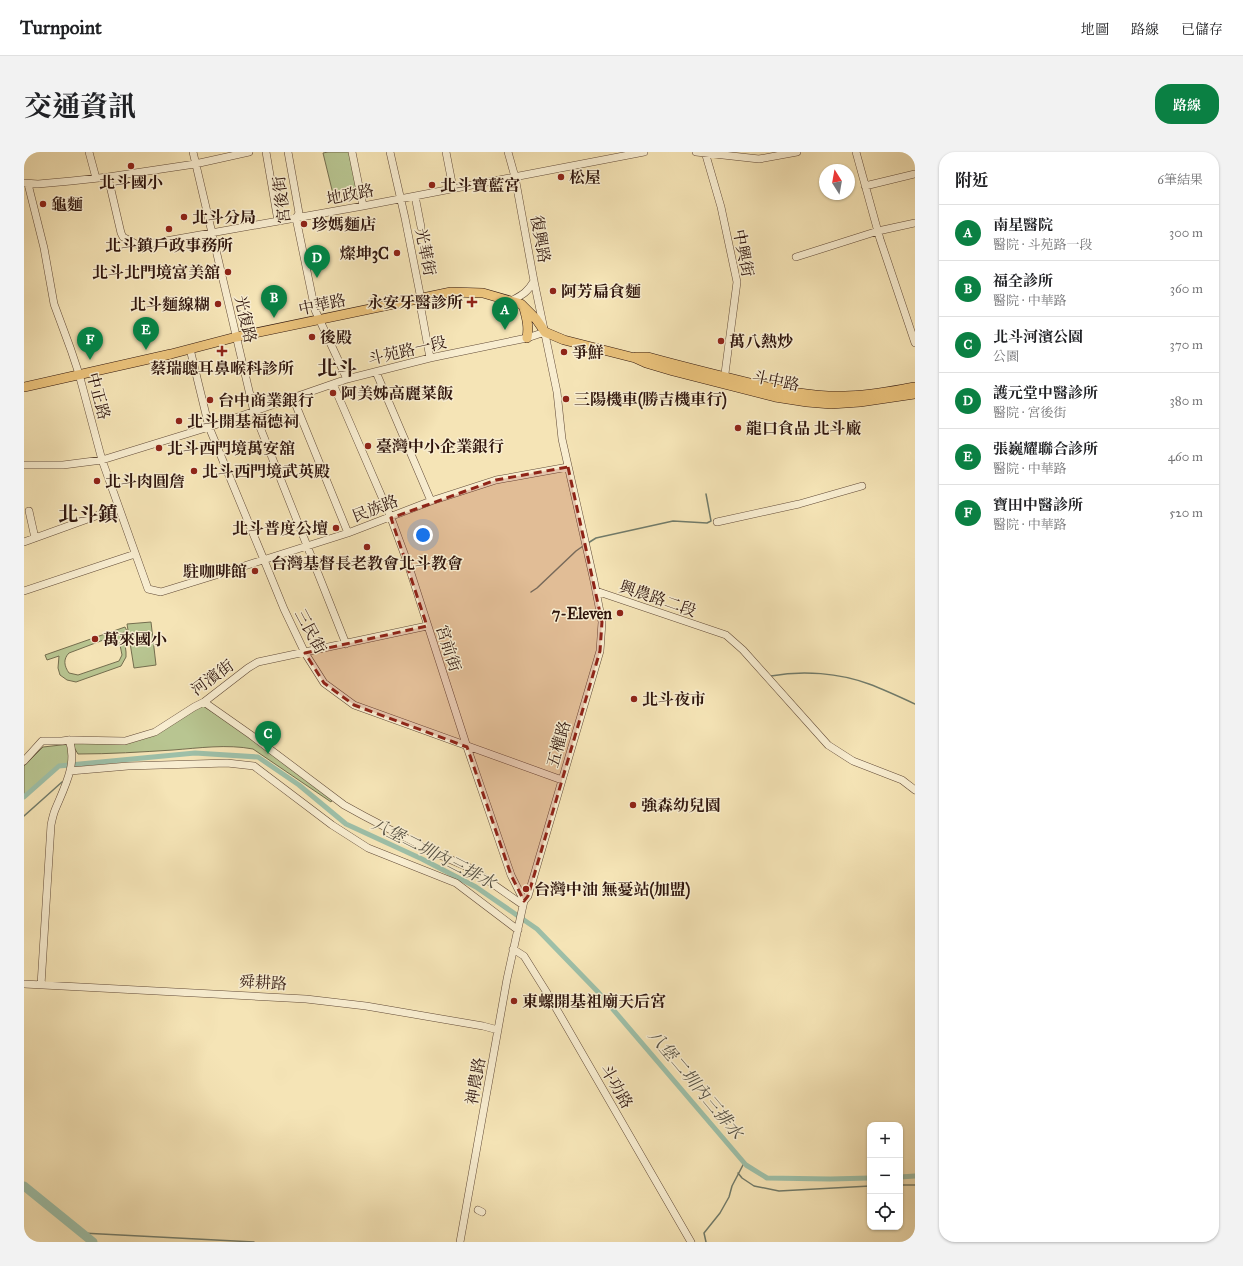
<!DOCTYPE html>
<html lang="zh-TW">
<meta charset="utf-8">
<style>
body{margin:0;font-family:"IM FELL Great Primer","Noto Serif TC",serif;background:#f2f2f2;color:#202124}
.controls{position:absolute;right:12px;bottom:12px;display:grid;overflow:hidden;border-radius:8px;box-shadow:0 1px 3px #0004}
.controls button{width:36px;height:36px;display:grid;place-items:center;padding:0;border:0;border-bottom:1px solid #e0e0e0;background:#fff;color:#202124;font:20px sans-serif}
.compass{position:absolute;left:795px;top:12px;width:36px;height:36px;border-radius:50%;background:#fff;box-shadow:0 1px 3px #0004;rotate:349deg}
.you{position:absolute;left:399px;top:383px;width:14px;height:14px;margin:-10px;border:3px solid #fff;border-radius:50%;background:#1a73e8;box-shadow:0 0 0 6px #1a73e833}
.badge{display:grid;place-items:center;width:26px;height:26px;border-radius:50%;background:#0b8043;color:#fff;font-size:13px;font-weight:700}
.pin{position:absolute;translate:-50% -33px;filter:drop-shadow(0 1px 2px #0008)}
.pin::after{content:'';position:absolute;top:21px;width:14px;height:12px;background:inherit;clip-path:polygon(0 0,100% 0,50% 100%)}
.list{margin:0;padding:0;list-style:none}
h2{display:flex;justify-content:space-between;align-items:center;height:52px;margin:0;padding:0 16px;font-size:17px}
h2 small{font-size:13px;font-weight:400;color:#757577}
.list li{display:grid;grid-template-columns:26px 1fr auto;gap:12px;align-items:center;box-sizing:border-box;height:56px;padding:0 16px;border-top:1px solid #e0e0e0}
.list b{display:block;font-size:15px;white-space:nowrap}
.list p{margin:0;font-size:13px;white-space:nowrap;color:#757577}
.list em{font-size:13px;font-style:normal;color:#757577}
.icon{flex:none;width:22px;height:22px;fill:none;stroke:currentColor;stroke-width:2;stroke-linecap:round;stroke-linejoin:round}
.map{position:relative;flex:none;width:891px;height:1090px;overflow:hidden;border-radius:16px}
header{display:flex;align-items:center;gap:24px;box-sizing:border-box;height:56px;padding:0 20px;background:#fff;border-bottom:1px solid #e0e0e0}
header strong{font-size:19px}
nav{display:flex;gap:22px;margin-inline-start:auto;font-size:14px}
.intro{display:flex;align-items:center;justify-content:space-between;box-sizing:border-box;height:96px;padding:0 24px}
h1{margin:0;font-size:28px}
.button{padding:10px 18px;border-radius:16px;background:#0b8043;color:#fff;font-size:14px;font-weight:700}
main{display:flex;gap:24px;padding:0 24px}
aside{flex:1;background:#fff;border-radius:16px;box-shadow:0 1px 3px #0004}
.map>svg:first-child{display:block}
</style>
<header>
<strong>Turnpoint</strong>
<nav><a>地圖</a><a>路線</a><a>已儲存</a></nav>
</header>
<div class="intro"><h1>交通資訊</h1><a class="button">路線</a></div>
<main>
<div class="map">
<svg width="891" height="1090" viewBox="0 0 891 1090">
<rect width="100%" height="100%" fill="#f5e4b6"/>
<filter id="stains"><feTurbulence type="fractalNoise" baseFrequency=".005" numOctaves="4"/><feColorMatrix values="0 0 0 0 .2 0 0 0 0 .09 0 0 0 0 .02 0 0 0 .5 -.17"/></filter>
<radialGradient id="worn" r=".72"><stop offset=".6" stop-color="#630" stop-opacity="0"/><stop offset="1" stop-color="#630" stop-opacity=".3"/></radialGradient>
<!-- green -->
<path fill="#b8c591" stroke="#746e4f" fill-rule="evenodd" d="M304 0H326L334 35 309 42 299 1Z
M127 470 132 513 110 516 103 472Z
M101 475 103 479 95 482 101 492 102 500V505L97 514 52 530 43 528 36 523 34 516 35 504 23 508 21 503ZM82 487 90 488 96 493 98 503 95 509 54 523 45 521C40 514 39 507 45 501Z
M179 554 244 595 309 647 307 650 229 597C203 592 175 596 149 598 117 600 86 602 54 602L48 592 53 591 99 592Z
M46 592 47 612 35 614 0 644V614L19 595Z"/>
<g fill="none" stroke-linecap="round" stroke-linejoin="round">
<!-- stream -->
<path stroke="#717b6a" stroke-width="1.5" d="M564 391 572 386 649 369 683 371 687 369 682 342
M507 440 513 436 552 399 559 394
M747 524C779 518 815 521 845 532 861 538 876 545 891 552
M0 664 38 630
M714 1021 718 1026 730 1034 755 1039 846 1034
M876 1033H891
M58 1081 230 1090
M682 1090 680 1081 696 1061 705 1045 708 1034 720 1011"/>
<!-- canal -->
<path stroke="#9dbfa8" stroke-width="5" d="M0 645 35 614 171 601 234 605 275 633 322 672 398 707 452 735 513 777 575 841 722 1013 743 1026 806 1027 846 1026
M876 1025 891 1024"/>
<!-- river -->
<path stroke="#9dbfa8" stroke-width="9" d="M0 1034 69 1090"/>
<!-- minor casing -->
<g stroke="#614a37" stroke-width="8">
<path id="minor" d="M65 0 72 26
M169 0 230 260 322 492
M242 0 254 69
M264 0 275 61 272 66 291 158 323 227
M328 0 339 54
M366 0 381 66 397 147V157L406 206
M422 0 429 36
M484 0 491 25 510 129 533 240 538 287 570 429 578 470 576 499 504 744 500 749
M672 0 735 7 773 0
M681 0 697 55 713 130 700 229
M832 0 856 87 891 191
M84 25 97 81 99 85 112 92 117 93 136 90 339 54 620 0
M0 31 14 32 47 29 84 25 171 12 225 0
M4 32 20 96 30 152 47 198 55 222 78 308 124 437 137 440 192 423 324 381 407 349 472 328 544 315
M841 34 891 22
M391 44 397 75
M772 105 854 79 891 71
M487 149C498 143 503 141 510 129
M166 197 185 275 240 408 260 457 281 501 300 531 330 553 538 628
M352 220 407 349
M309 232 367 366 384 412 443 595 487 723 500 749 483 827 436 1090
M269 246 324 381
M0 313H39L78 308 185 275 323 227 406 206 503 186 521 180
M5 359 11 386
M693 370 775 352 838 334
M0 390 94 356
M0 439 111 402
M572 439 702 483 719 498 804 593 829 609 878 628 891 638
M180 550 227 583 320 653 340 664 409 700 446 716 499 753
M0 609 18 589H38L45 588 101 589 131 580 170 555 180 550 224 516 234 510 403 474
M46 619 104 614 203 611 230 614 308 673 344 696 432 731 494 778
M489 797 500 804 525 844 667 1090
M0 832 282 847 342 854 459 874 474 878
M17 833 27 673C28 668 29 663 31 658 40 636 54 611 45 588
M454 1058 458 1060"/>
</g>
<!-- major casing -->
<g stroke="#30160d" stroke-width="10">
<path id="major" d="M500 156C503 167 505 175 503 186
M612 205H624C657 214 689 222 722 230 755 238 787 245 821 244 845 244 868 239 891 235
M0 235 147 202 212 185 427 140 459 141 497 152 512 167 521 180 540 188 611 206 622 211 649 219 751 245 783 250 807 252 836 250 891 242"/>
</g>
<!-- minor -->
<use href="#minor" stroke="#f8edd0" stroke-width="7"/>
<!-- major -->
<use href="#major" stroke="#eac27b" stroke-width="9"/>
</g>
<!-- marked area -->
<path fill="#8f2418" fill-opacity="0.2" stroke="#8f2418" stroke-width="3" stroke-dasharray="8 5" stroke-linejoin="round" d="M544 315 578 470 576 499 504 744 500 749 487 723 443 595 330 553 300 531 281 501 403 474 367 366 472 328Z"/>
<!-- markers -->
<g fill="#8f2418" stroke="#f8edd0" stroke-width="1.5">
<circle cx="107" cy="14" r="4"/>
<circle cx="537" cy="25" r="4"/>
<circle cx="408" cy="33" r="4"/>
<circle cx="19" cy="52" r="4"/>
<circle cx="160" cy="65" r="4"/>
<circle cx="280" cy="72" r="4"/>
<circle cx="145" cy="77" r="4"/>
<circle cx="373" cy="101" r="4"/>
<circle cx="204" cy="120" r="4"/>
<circle cx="529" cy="139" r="4"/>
<path d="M446 144h4v4h4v4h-4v4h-4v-4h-4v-4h4z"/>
<circle cx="194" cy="152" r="4"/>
<circle cx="288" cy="185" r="4"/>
<circle cx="697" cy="189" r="4"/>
<path d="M196 193h4v4h4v4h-4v4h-4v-4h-4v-4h4z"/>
<circle cx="540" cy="200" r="4"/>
<circle cx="309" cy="241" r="4"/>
<circle cx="542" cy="247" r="4"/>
<circle cx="186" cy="248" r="4"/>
<circle cx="155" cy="269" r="4"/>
<circle cx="714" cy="276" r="4"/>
<circle cx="344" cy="294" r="4"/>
<circle cx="135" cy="296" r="4"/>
<circle cx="170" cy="319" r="4"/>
<circle cx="73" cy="329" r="4"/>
<circle cx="312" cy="376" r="4"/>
<circle cx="343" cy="395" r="4"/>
<circle cx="231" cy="419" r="4"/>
<circle cx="596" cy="461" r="4"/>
<circle cx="71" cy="487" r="4"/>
<circle cx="610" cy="547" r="4"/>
<circle cx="609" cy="653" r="4"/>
<circle cx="502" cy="737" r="4"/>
<circle cx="490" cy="849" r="4"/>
</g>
<g text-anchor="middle" stroke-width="3" stroke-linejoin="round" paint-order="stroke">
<!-- poi labels -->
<g font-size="16" font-weight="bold" fill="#30160d" stroke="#f8edd0" text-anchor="start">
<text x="545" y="31">松屋</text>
<text x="107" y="36" text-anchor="middle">北斗國小</text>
<text x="416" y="39">北斗寶藍宮</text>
<text x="27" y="58">龜麵</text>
<text x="168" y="71">北斗分局</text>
<text x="288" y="78">珍媽麵店</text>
<text x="145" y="99" text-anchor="middle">北斗鎮戶政事務所</text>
<text x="365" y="107" text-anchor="end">燦坤3C</text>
<text x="196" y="126" text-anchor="end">北斗北門境富美舘</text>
<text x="537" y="145">阿芳扁食麵</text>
<text x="439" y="156" text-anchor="end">永安牙醫診所</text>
<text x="186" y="158" text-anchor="end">北斗麵線糊</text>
<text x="296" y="191">後殿</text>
<text x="705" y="195">萬八熱炒</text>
<text x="548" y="206">爭鮮</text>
<text x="198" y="222" text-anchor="middle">蔡瑞聰耳鼻喉科診所</text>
<text x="317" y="247">阿美姊高麗菜飯</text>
<text x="550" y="253">三陽機車(勝吉機車行)</text>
<text x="194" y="254">台中商業銀行</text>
<text x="163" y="275">北斗開基福德祠</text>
<text x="722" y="282">龍口食品 北斗廠</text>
<text x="352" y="300">臺灣中小企業銀行</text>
<text x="143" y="302">北斗西門境萬安舘</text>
<text x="178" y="325">北斗西門境武英殿</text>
<text x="81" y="335">北斗肉圓詹</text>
<text x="304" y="382" text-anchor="end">北斗普度公壇</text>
<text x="343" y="417" text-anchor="middle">台灣基督長老教會北斗教會</text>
<text x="223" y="425" text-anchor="end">駐咖啡館</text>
<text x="588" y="467" text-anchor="end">7-Eleven</text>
<text x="79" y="493">萬來國小</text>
<text x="618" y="553">北斗夜市</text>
<text x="617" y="659">強森幼兒園</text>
<text x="510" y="743">台灣中油 無憂站(加盟)</text>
<text x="498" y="855">東螺開基祖廟天后宮</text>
</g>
<!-- street labels -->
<g font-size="16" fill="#30160d" stroke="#f8edd0">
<text transform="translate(326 42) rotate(-11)" y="6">地政路</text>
<text transform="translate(257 48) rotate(-97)" y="6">宮後街</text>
<text transform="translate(517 87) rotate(80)" y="6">復興路</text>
<text transform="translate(402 100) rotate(79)" y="6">光華街</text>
<text transform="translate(720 101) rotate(79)" y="6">中興街</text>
<text transform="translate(298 152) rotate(-12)" y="6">中華路</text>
<text transform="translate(222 167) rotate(77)" y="6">光復路</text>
<text transform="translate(383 198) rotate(-13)" y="6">斗苑路一段</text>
<text transform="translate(752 228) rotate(12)" y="6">斗中路</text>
<text transform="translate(75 244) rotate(75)" y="6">中正路</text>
<text transform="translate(351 356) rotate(-21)" y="6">民族路</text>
<text transform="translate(634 446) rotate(19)" y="6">興農路二段</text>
<text transform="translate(287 479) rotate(62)" y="6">三民街</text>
<text transform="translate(425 496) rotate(72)" y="6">宮前街</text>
<text transform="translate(188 525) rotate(-36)" y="6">河濱街</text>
<text transform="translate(534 592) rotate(-74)" y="6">五權路</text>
<text transform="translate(239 830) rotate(3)" y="6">舜耕路</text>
<text transform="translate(451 929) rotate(-80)" y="6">神農路</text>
<text transform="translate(593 934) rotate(60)" y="6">斗功路</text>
</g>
<!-- water labels -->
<g font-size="17" font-style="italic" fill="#565143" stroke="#f8edd0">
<text transform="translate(410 701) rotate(27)" y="6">八堡二圳內三排水</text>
<text transform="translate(672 932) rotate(50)" y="6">八堡二圳內三排水</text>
</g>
<!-- district labels -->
<g font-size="20" font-weight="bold" fill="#30160d" stroke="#f8edd0">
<text x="313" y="223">北斗</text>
<text x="64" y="369">北斗鎮</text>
</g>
</g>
<rect width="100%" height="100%" filter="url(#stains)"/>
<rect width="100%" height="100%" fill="url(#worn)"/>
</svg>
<div class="controls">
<button>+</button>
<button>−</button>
<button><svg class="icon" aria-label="locate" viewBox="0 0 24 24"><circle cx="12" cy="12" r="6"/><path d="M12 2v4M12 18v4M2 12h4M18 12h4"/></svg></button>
</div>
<svg class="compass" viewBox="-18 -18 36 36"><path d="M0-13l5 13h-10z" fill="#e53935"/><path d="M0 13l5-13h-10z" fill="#757577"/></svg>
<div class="you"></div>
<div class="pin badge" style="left:481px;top:178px">A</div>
<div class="pin badge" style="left:250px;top:166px">B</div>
<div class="pin badge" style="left:244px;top:602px">C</div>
<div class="pin badge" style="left:293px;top:126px">D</div>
<div class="pin badge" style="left:122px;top:198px">E</div>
<div class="pin badge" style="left:66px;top:208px">F</div>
</div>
<aside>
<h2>附近<small>6筆結果</small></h2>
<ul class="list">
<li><span class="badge">A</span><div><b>南星醫院</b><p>醫院 · 斗苑路一段</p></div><em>300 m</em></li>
<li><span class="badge">B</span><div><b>福全診所</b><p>醫院 · 中華路</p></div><em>360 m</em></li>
<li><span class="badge">C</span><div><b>北斗河濱公園</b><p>公園</p></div><em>370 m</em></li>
<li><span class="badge">D</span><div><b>護元堂中醫診所</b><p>醫院 · 宮後街</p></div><em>380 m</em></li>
<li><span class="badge">E</span><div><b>張巍耀聯合診所</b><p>醫院 · 中華路</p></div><em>460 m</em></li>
<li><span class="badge">F</span><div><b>寶田中醫診所</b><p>醫院 · 中華路</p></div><em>520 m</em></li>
</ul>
</aside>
</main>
